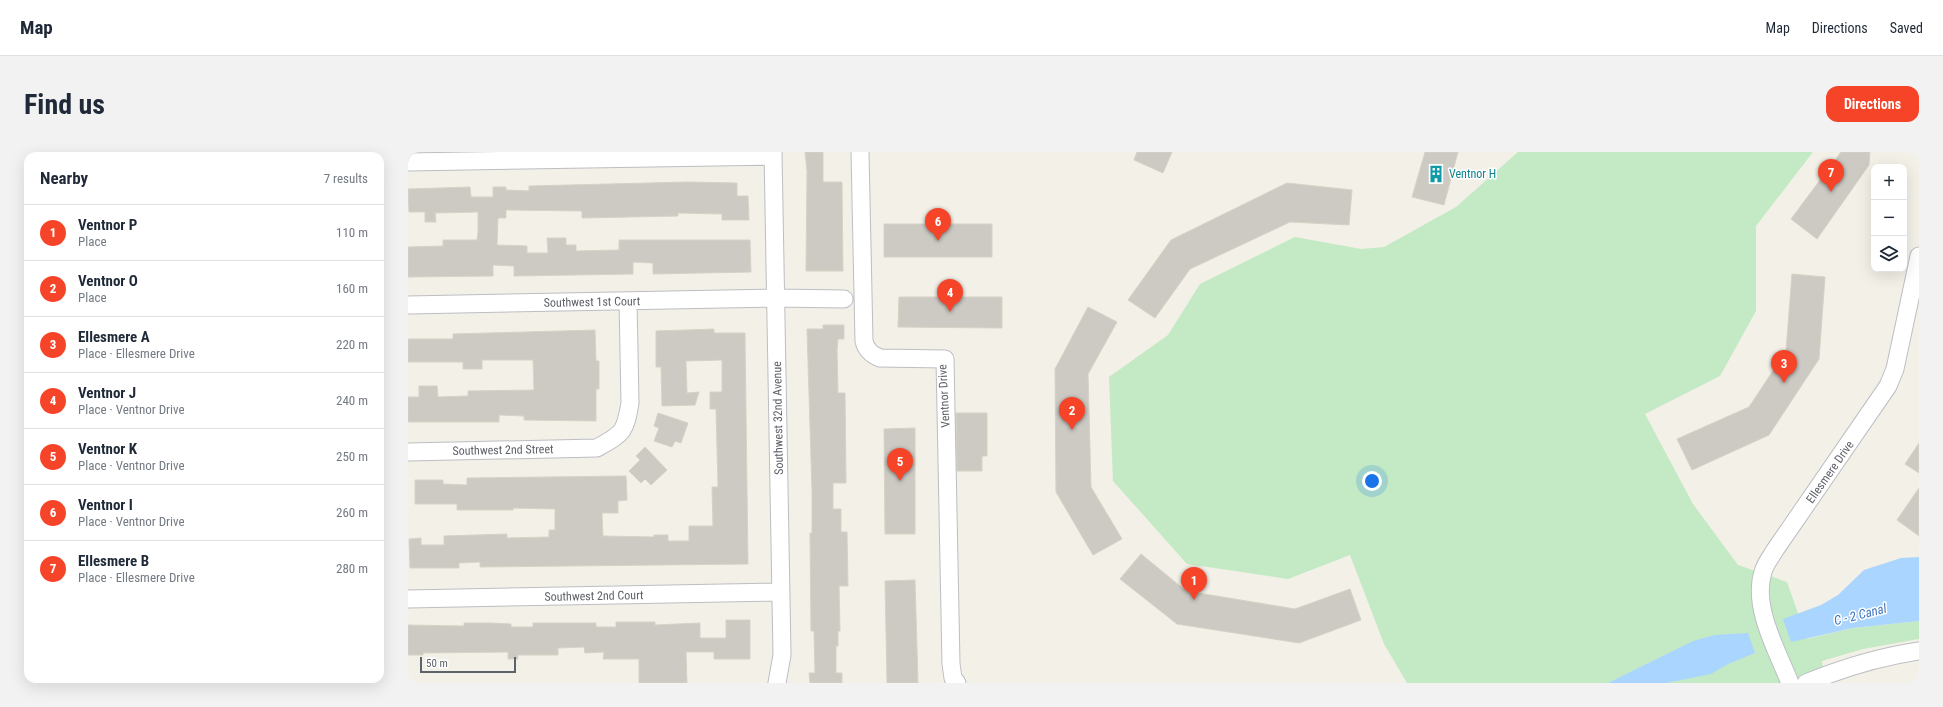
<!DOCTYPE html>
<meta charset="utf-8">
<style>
body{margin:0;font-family:"Roboto Condensed",sans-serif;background:#f2f2f3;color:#1f2937}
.controls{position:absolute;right:12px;top:12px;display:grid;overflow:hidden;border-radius:8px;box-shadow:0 4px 16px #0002}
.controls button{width:36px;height:36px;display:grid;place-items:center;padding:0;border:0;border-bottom:1px solid #e0e1e3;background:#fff;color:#1f2937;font:20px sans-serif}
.scale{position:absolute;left:12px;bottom:10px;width:96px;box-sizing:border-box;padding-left:4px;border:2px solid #5e6269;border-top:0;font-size:11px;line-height:14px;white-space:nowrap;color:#5e6269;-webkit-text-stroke:3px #fff;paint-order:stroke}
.you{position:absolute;left:964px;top:329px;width:14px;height:14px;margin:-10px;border:3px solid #fff;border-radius:50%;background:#1a73e8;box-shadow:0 0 0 6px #1a73e833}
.badge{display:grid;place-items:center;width:26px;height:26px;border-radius:50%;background:#f64429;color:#fff;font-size:13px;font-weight:700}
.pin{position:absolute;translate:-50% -33px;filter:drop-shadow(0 1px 2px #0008)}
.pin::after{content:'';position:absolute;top:21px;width:14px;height:12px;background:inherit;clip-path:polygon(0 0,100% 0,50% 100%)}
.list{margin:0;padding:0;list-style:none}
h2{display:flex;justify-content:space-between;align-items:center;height:52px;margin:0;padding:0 16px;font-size:17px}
h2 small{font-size:13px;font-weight:400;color:#747a83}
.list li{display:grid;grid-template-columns:26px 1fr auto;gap:12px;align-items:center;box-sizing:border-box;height:56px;padding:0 16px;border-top:1px solid #e0e1e3}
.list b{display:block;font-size:15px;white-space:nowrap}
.list p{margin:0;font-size:13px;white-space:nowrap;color:#747a83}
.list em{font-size:13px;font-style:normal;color:#747a83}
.icon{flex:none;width:22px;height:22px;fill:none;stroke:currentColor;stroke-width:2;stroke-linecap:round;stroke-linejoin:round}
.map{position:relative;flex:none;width:1511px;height:531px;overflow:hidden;border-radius:12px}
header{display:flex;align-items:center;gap:24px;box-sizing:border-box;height:56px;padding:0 20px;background:#fff;border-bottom:1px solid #e0e1e3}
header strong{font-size:19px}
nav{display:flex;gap:22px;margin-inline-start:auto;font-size:14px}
.intro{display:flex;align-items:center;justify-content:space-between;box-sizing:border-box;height:96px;padding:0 24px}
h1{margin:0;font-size:28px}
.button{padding:10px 18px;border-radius:12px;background:#f64429;color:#fff;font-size:14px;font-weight:700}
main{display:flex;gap:24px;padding:0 24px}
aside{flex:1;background:#fff;border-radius:12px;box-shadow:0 4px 16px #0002}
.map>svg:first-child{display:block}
</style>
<header>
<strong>Map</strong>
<nav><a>Map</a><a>Directions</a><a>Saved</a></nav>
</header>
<div class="intro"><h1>Find us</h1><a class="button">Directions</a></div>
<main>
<aside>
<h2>Nearby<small>7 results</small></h2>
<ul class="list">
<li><span class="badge">1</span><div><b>Ventnor P</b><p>Place</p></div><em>110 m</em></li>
<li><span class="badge">2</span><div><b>Ventnor O</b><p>Place</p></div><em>160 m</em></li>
<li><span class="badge">3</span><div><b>Ellesmere A</b><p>Place · Ellesmere Drive</p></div><em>220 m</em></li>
<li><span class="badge">4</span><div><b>Ventnor J</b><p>Place · Ventnor Drive</p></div><em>240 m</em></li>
<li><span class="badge">5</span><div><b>Ventnor K</b><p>Place · Ventnor Drive</p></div><em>250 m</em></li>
<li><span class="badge">6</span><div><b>Ventnor I</b><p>Place · Ventnor Drive</p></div><em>260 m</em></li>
<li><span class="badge">7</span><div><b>Ellesmere B</b><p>Place · Ellesmere Drive</p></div><em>280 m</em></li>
</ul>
</aside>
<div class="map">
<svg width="1511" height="531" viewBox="0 0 1511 531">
<rect width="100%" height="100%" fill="#f2f0e7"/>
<!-- green -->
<path fill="#c3eac5" d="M1110 0H1405L1348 74V159L1312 224 1237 262 1285 352 1330 413 1379 430 1399 487 1445 476 1511 469V487L1455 497 1414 509 1418 531H999L976 492 942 403 880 427 779 412 705 329 701 225 760 183 792 132 887 85 953 97 976 95 1048 55Z"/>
<!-- water -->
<path fill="#aad5ff" d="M1511 405V469L1445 476 1383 490 1375 467 1413 453 1430 443 1456 418 1493 406Z
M1340 481 1347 501 1320 512 1303 522 1258 531H1200L1285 489 1307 483Z"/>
<!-- building -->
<path fill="#cdcac4" stroke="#d7d2c5" d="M397 0H415V30H434L435 119H398L399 19Z
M729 0H764L755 21 726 8Z
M1017 0H1050L1036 53 1004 45Z
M1433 0H1462L1461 13 1409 87 1383 67Z
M279 30 329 31V44H340L341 68H314V62L270 61V64L174 66V59L98 58V66H90L89 93 119 94V101H140L139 86H158V93H168V99L211 98V88H342L343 120 245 122V111L225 110V122L106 124V114L85 113V124L0 125V95L35 94V88H69L70 80V60L27 61 28 70H17V60H1L0 37 62 35 63 45H85V35H98V38L121 39V34Z
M879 31 944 38 941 73 882 70 782 117 747 166 720 148 763 88Z
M476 72H584V105H476Z
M1384 122 1417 125 1411 207 1361 283 1284 318 1269 287 1341 255 1378 199Z
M491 145H594V176L490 175Z
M680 155 709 170 680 222 683 335 714 387 685 403 648 340 647 217Z
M415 173H436V187H430L429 199 430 241H437L438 331H425V357H433V380H439L440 434H431L432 479H430V494H428V521H434V531H402L401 521H407L406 479H403L402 381H404V339L399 177H415Z
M306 177V181H337L340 412 72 415V410L51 411V416H2L1 387 13 386V393H36V384L99 382V386L141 385V378H147V357L105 356V358H49V352H7V328H35V332L59 333V326L218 324 219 348 210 349V361H194L195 384 246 385V383H260V389H281V374H305L304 335H310L308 257H302V240H314V208L278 209 279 241 291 240 287 253 254 254 253 215H248V179Z
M187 178 188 209H191V237H188V269L116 268V264L91 263V270H0V245H11V234H29L30 245 60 244V239L126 238 125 208H74V217H55V210H0V187H45V182Z
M250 261 280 271 273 291 267 289 264 295 246 289 251 276 246 274Z
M548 261H579V304H574V319H549Z
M507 276V382H477L476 277Z
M1511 291V321L1497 312Z
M237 295 259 318 243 333 237 327 233 331 221 319 232 308 228 304Z
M1511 336V384L1489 368Z
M733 402 778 439 887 457 942 437 953 468 891 491 769 472 712 427Z
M507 428 510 531H479L477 429Z
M318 468H342V507H306V500H278L279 531H231V507H195L196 500 177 501 176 495 150 496V503H110V507H100V500L15 501V503H0V473L56 474V471H84L103 472V475H125V471H188V475H208V470H247V473L292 471V486H318Z"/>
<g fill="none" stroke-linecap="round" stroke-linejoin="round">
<!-- minor casing -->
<g stroke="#bcbec3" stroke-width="19">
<path id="minor" d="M365 0 374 503 369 531
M452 0 456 189C458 198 464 203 472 206L537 207 543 512 545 526 549 531
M0 10 365 4
M0 153 369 146 436 147
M0 300 189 296C215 281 217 281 222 251L220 149
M0 447 372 440
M1382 531C1369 498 1344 455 1355 420 1357 412 1363 405 1367 398L1480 234 1487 217 1511 104
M1398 531C1435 516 1471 505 1511 499"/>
</g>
<!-- minor -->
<use href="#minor" stroke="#fff" stroke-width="17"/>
</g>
<!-- icons -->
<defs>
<g id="building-bare" transform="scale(1.38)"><path d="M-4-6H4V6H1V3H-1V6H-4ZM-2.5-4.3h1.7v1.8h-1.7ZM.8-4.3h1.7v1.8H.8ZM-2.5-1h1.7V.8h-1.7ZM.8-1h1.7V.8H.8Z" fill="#0f9aa8" stroke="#fff" stroke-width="2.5" paint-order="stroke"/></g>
</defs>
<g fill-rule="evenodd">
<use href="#building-bare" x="1028" y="22"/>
</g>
<g text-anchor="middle" stroke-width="3" stroke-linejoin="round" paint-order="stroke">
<!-- culture labels -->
<g font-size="12" fill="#0d838f" stroke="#fff" text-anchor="start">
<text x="1041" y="26">Ventnor H</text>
</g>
<!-- street labels -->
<g font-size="12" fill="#5e6269" stroke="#fff">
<text transform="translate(184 150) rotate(-1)" y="4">Southwest 1st Court</text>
<text transform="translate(536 244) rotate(-93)" y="4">Ventnor Drive</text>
<text transform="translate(370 266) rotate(-91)" y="4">Southwest 32nd Avenue</text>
<text transform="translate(95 298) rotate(-1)" y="4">Southwest 2nd Street</text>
<text transform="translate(1422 320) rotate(-55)" y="4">Ellesmere Drive</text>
<text transform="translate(186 444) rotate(-1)" y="4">Southwest 2nd Court</text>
</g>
<!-- water labels -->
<g font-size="13" font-style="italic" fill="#3d73ba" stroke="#fff">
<text transform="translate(1452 462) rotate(-14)" y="5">C - 2 Canal</text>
</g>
</g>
</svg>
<div class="controls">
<button>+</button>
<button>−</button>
<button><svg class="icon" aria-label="layers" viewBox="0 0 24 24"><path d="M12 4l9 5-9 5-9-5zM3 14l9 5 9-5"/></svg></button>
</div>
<div class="scale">50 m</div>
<div class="you"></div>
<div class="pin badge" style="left:786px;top:448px">1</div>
<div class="pin badge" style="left:664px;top:278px">2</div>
<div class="pin badge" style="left:1376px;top:231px">3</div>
<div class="pin badge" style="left:542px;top:160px">4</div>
<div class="pin badge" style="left:492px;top:329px">5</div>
<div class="pin badge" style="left:530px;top:89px">6</div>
<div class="pin badge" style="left:1423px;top:40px">7</div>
</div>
</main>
